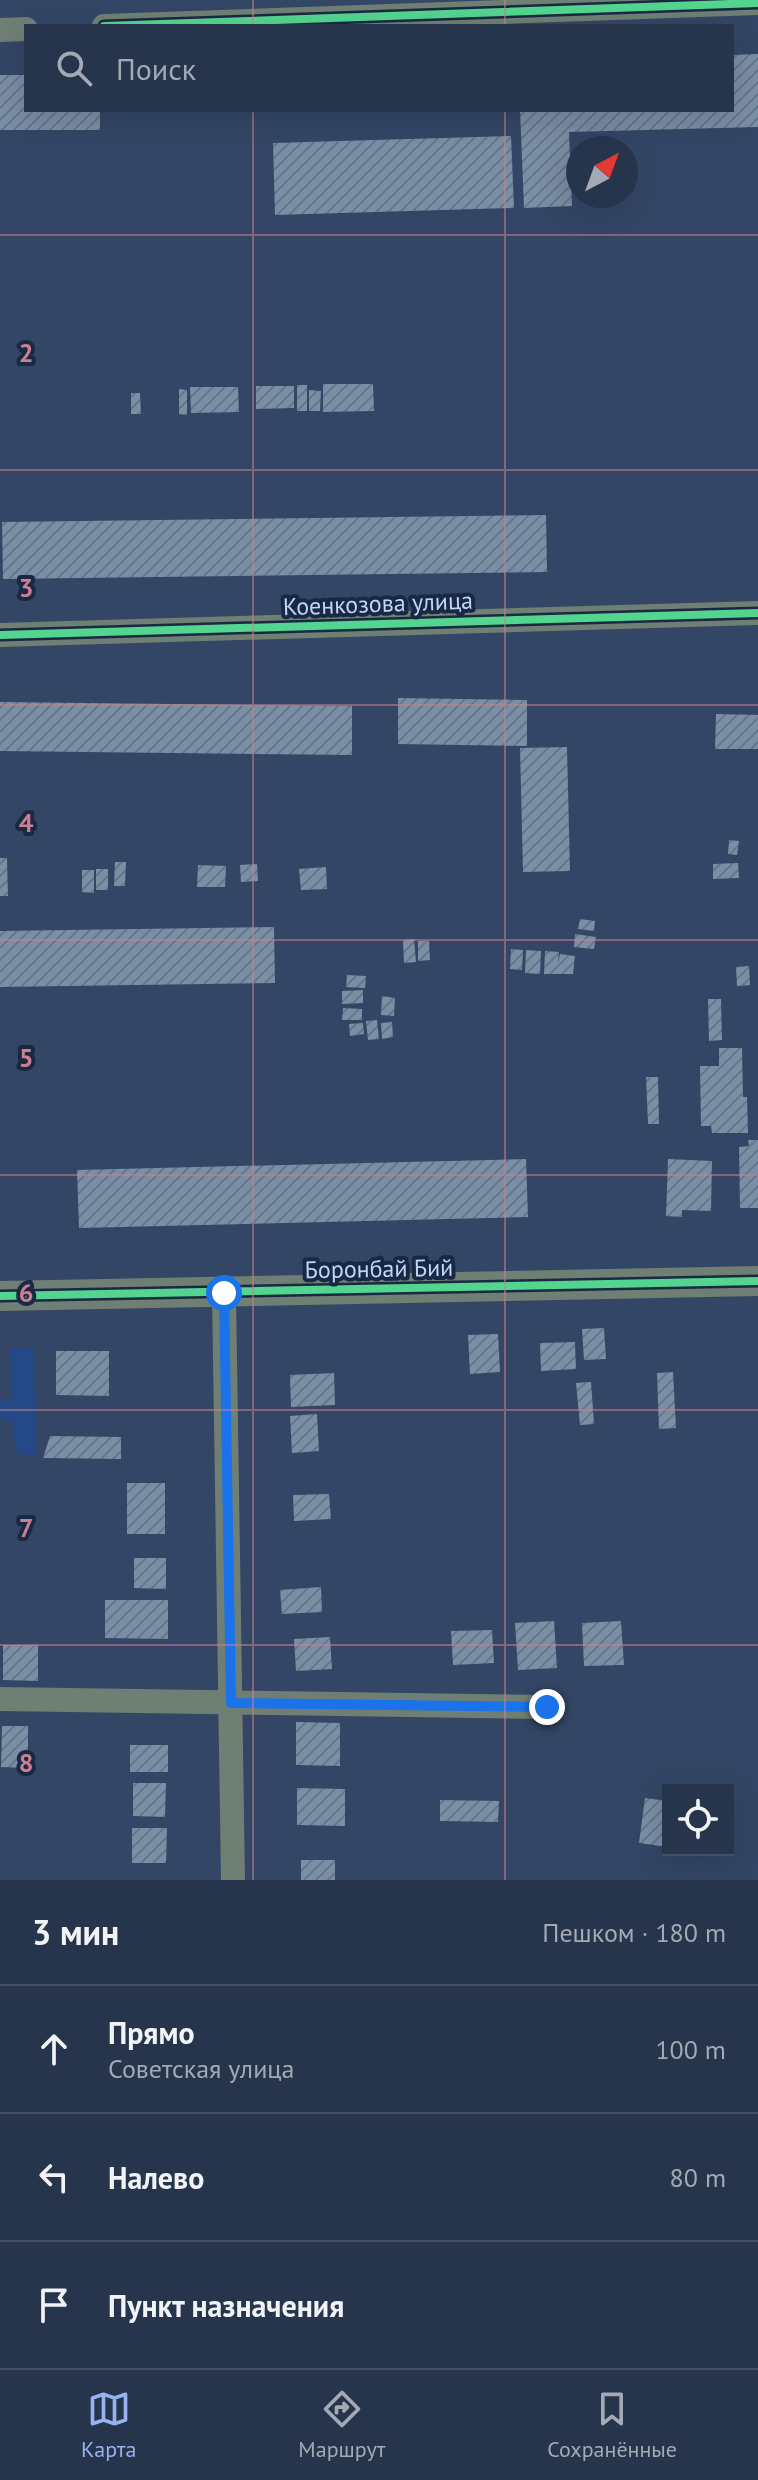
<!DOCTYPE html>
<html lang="ru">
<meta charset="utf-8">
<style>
body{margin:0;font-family:"PT Sans",sans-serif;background:#2e3c53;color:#f1f3f6}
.controls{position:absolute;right:24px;bottom:24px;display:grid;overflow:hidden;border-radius:0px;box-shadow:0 8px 32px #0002}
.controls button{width:72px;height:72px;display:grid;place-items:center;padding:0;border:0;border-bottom:2px solid #424f64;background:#26344c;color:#f1f3f6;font:40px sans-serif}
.compass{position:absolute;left:566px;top:136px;width:72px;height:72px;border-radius:50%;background:#26344c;box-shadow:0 8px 32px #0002;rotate:41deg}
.stop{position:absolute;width:24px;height:24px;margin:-18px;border:6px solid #1a73e8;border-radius:50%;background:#fff}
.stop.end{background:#1a73e8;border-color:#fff;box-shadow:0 2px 8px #0008}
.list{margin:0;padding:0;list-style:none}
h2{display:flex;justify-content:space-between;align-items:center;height:104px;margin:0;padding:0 32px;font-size:34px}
h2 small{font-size:26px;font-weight:400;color:#a4aab5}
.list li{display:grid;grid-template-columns:52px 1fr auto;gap:24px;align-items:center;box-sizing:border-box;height:128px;padding:0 32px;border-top:2px solid #424f64}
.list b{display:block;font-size:30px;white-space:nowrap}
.list p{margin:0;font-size:26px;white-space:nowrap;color:#a4aab5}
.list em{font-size:26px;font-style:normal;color:#a4aab5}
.icon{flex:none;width:44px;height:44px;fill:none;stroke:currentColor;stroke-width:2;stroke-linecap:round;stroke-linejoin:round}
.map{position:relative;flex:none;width:758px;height:1880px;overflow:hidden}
.search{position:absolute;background:#26344c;box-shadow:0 8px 32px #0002;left:24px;right:24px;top:24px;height:88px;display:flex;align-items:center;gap:20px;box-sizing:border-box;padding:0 28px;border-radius:0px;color:#a4aab5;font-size:30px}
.sheet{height:488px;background:#26344c}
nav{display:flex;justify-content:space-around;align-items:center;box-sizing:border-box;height:112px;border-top:2px solid #424f64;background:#26344c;font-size:22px;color:#a4aab5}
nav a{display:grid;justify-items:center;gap:4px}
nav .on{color:#95b2f1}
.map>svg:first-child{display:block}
</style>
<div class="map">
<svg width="758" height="1880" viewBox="0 0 758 1880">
<defs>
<pattern id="building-hatch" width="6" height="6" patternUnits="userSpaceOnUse" patternTransform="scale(2)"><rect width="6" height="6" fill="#7a8ea5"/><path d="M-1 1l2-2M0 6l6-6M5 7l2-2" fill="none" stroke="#67778a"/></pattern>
</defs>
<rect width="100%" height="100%" fill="#334665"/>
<!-- built -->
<path fill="#254987" d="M10 1347H34L36 1457 17 1453 11 1421 0 1420V1399H11Z"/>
<!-- building -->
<path fill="url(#building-hatch)" d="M758 54V127L569 132 572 206 524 208 520 110H732V55Z
M0 75H26V110H100V130H0Z
M511 136 514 208 275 215 273 143Z
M323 384H373L374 411 323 412Z
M297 385H307V411H297Z
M256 386H294V408L256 409Z
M190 387H238L239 412 191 413Z
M179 389 187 390V415L179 414Z
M309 390 321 391 320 411H309Z
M131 393H140L141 414H131Z
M546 515 547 572 3 579 2 522Z
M398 698 527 700V746L398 744Z
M0 702 352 706V755L0 751Z
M716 714 758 715V749H715Z
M567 747 570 871 523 872 520 748Z
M729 840 739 841 737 855 728 854Z
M0 858H7L8 896H0Z
M115 862H126L125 886H114Z
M738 863 739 878 713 879V864Z
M257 864 258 881 241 882 240 865Z
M198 865 226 866 225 887H197Z
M326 867 327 889 301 890 299 869Z
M96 869H108V890H96Z
M82 870H94V893L82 892Z
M580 919 595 921 594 931 578 929Z
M274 927 275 983 0 987V931Z
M575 934 596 937 594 949 574 947Z
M414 939 416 962 404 963 403 940Z
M418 941H429L430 960 418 961Z
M511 949 523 950 522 970 510 969Z
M526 950 541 951 540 974 525 973Z
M545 951 559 952 558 964 560 954 575 956 573 974H544Z
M749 966 750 985 737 986 736 967Z
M347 975 366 976 365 988 346 987Z
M363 990V1003L342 1004V991Z
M382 996 395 998 394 1016 381 1015Z
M708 999H721L722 1040 709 1041Z
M343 1008 362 1009V1020H342Z
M377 1020 379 1039 368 1040 366 1021Z
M392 1022 393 1037 382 1039 381 1023Z
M363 1023 364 1034 350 1036 349 1024Z
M719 1048H742L743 1097H747L748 1133H712L711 1126H701L700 1066H719Z
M646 1077H658L659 1124H648Z
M748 1140H758V1208H740L739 1147 749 1146Z
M526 1159 528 1217 79 1228 77 1170Z
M668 1159 712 1161 711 1211 682 1210V1217L666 1216Z
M604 1328 606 1359 584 1360 582 1329Z
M498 1334 500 1372 470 1374 468 1335Z
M575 1342 576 1369 541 1371 540 1343Z
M56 1351H109V1396L56 1395Z
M673 1372 676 1428 659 1429 657 1373Z
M334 1373 335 1405 291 1407 290 1375Z
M591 1382 594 1424 580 1425 576 1383Z
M317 1414 319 1451 292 1453 290 1416Z
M50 1436 121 1437V1459L43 1458Z
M127 1483H165V1534H127Z
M329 1494 331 1519 294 1521 293 1495Z
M134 1558H166V1589L134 1588Z
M321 1587 322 1612 282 1614 280 1590Z
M105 1600H168V1639L105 1638Z
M554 1621 557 1668 518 1670 515 1623Z
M621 1621 624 1665 584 1666 582 1623Z
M492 1630 494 1663 453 1665 451 1631Z
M330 1637 332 1669 296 1671 294 1639Z
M3 1645H38V1681L3 1680Z
M296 1722 340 1723V1766L296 1765Z
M2 1726H28V1768L1 1767Z
M130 1745H168V1772H130Z
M133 1783H166L165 1817 133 1816Z
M297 1788 345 1789V1826L297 1825Z
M645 1798 668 1801V1847L639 1843Z
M440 1800 499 1801 498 1822 440 1821Z
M132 1828H167L166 1863H132Z
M301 1860H335V1880H301Z"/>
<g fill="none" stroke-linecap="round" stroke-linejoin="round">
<!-- minor -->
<path stroke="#6f7f73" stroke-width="24" d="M104 26 758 3
M0 30 26 29
M0 635 758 613
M224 1293 233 1880
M0 1699 547 1707"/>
<!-- tertiary -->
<path stroke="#6f7f73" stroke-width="30" d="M0 1296 758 1281"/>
<!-- cycleway casing -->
<g stroke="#192943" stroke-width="13">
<path id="cycleway" d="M104 26 758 3
M0 635 758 613
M0 1296 758 1281"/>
</g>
<!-- cycleway -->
<use href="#cycleway" stroke="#53d58f" stroke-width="8"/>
</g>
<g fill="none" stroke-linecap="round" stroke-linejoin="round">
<!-- route -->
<path stroke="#1a73e8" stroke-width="10" d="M224 1293 231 1703 547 1707"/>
</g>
<!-- grid -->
<path fill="none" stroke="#cb7f90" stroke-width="2" stroke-opacity="0.55" d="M253 0V26M505 0V26M253 110V1880M505 110V1880M0 235H758M0 470H758M0 705H758M0 940H758M0 1175H758M0 1410H758M0 1645H758"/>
<g text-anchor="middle" stroke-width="8" stroke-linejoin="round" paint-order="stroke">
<!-- street labels -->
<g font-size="24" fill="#c0d6f9" stroke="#192943">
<text transform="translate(378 604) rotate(-2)" y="8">Коенкозова улица</text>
<text transform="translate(379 1269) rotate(-1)" y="8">Боронбай Бий</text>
</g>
</g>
<g font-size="26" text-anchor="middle" font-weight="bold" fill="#cb7f90" stroke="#192943" stroke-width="8" stroke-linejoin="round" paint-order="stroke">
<text x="26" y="362">2</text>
<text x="26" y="597">3</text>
<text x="26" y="832">4</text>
<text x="26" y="1067">5</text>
<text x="26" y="1302">6</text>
<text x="26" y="1537">7</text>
<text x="26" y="1772">8</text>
</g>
</svg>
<div class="controls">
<button><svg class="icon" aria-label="locate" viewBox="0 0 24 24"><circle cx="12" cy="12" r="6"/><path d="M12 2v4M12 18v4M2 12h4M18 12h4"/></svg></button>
</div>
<svg class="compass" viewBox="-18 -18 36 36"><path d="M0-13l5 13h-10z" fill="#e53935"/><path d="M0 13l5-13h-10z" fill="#a4aab5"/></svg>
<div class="stop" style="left:224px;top:1293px"></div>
<div class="stop end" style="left:547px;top:1707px"></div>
<div class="search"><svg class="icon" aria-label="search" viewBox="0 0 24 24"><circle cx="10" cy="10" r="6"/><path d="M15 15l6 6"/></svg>Поиск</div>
</div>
<section class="sheet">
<h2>3 мин<small>Пешком · 180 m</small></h2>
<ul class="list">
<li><svg class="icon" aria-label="ahead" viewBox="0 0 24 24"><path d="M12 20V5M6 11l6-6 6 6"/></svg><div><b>Прямо</b><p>Советская улица</p></div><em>100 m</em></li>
<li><svg class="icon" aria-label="left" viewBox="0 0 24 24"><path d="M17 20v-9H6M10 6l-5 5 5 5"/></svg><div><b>Налево</b></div><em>80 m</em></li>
<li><svg class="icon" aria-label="arrive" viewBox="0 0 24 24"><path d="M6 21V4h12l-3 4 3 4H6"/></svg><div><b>Пункт назначения</b></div></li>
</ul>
</section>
<nav>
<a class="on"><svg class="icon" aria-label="map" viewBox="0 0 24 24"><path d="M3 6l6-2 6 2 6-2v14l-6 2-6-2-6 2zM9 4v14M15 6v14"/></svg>Карта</a>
<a><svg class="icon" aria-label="directions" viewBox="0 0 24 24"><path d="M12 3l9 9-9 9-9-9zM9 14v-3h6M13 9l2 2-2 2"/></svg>Маршрут</a>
<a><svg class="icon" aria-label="saved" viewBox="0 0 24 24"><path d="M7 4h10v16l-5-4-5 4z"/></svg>Сохранённые</a>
</nav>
